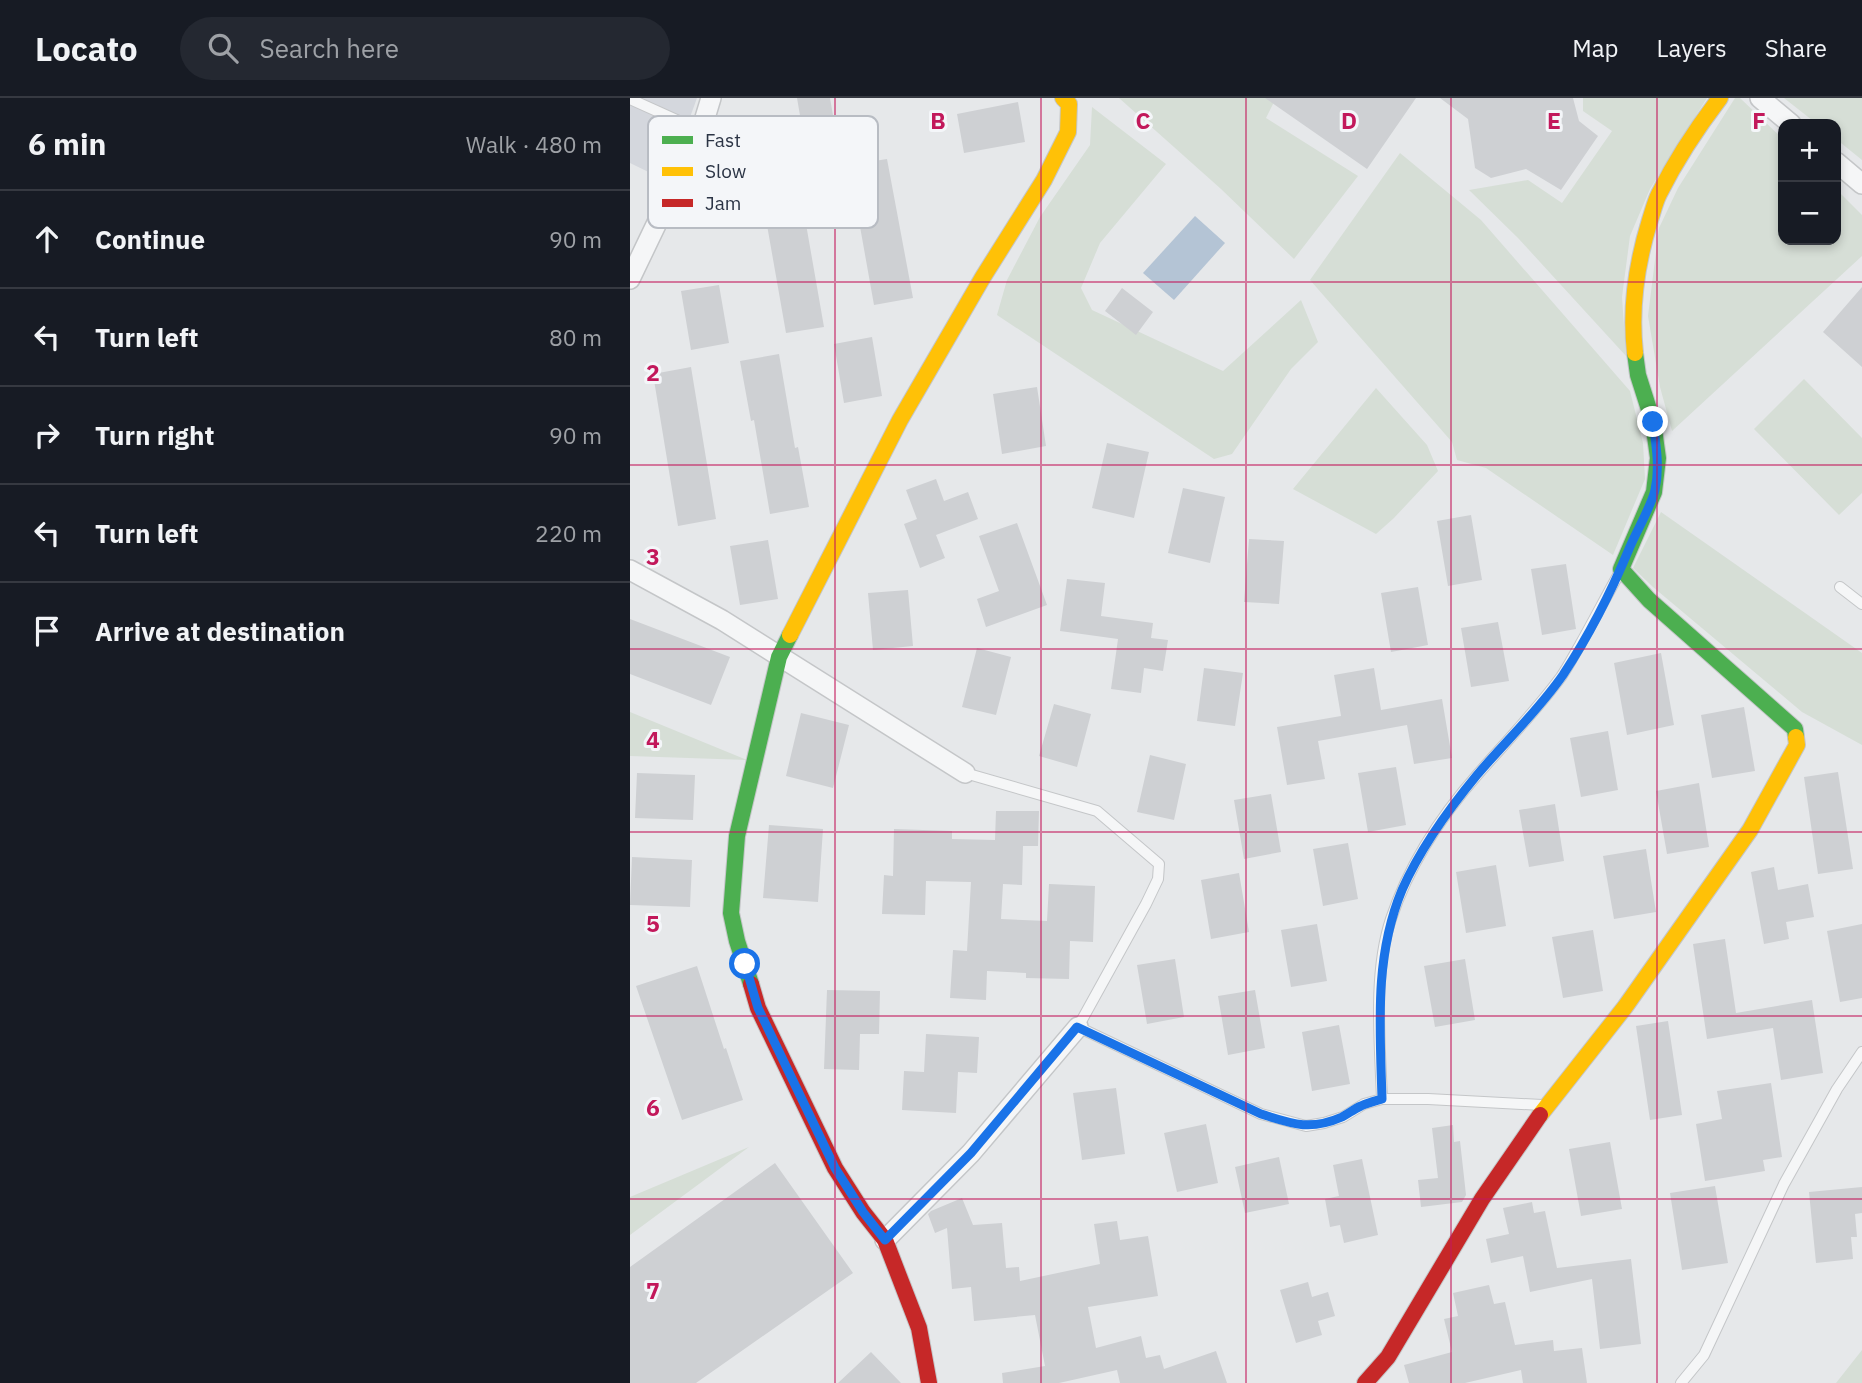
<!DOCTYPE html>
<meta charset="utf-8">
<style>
body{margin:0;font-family:"IBM Plex Sans",sans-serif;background:#242831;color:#f1f3f6}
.controls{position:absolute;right:21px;top:21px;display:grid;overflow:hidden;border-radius:14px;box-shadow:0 4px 10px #0003}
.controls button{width:63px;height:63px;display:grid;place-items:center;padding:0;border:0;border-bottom:2px solid #363941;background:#171b24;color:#f1f3f6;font:35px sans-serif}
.stop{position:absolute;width:21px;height:21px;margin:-16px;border:5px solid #1a73e8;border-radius:50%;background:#fff}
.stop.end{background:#1a73e8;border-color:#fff;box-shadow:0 2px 7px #0008}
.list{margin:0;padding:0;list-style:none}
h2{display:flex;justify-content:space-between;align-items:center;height:91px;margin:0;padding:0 28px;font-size:30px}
h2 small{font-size:23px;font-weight:400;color:#9ea1a6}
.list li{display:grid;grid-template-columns:46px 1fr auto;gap:21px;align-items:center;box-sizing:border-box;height:98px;padding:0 28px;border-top:2px solid #363941}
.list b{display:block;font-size:26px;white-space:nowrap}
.list em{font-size:23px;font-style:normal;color:#9ea1a6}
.icon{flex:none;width:38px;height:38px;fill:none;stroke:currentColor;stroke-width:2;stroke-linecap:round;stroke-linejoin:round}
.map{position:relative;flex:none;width:1232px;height:1285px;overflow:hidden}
header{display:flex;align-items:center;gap:42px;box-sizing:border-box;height:98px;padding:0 35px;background:#171b24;border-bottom:2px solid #363941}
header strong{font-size:33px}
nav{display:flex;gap:38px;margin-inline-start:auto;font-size:24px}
.search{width:490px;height:63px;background:#242831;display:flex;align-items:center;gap:18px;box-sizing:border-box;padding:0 24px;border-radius:38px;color:#9ea1a6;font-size:26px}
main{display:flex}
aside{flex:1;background:#171b24}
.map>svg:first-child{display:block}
</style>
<header>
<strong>Locato</strong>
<div class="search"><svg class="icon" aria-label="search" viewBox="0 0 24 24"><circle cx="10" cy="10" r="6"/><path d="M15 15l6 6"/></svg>Search here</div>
<nav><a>Map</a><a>Layers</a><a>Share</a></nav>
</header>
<main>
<aside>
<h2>6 min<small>Walk · 480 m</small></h2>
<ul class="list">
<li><svg class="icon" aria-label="ahead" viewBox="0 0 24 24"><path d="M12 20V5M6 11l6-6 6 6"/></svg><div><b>Continue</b></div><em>90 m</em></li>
<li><svg class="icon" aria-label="left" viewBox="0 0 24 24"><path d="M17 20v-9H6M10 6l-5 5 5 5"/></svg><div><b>Turn left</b></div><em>80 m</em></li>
<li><svg class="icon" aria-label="right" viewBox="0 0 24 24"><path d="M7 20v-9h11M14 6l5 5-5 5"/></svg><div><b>Turn right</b></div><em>90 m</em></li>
<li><svg class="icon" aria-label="left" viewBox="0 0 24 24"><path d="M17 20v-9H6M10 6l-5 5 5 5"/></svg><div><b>Turn left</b></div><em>220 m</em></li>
<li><svg class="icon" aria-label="arrive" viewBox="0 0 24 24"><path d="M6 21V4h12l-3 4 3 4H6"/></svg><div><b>Arrive at destination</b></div></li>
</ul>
</aside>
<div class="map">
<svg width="1232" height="1285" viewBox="0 0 1232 1285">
<rect width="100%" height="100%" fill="#e6e8ea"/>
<!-- built -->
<path fill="#d4d7dd" d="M0 0H67L37 83 0 65Z"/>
<!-- green -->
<path fill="#d6ded6" d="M489 0H646L636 20 728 78 664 161 591 91Z
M953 0H1077L1020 91 1000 138 992 199 996 258 888 140 839 92 898 82 932 105 982 33 953 13Z
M1105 0H1110L1153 41V142H1206V91L1232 117V158L1042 333 1030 289 1018 218 1029 130 1048 90Z
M1154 0H1232V62L1206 41V26H1187Z
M462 9 536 66 470 145 451 190 462 212 593 273 671 202 688 244 661 271 602 356 584 361 367 217 377 182 410 119 460 47Z
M770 55 851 122 1000 293 1013 345 1015 381 983 457 856 370 827 362 822 344 680 182Z
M1174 281 1232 340V395L1209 417 1124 331Z
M746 290 797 347 808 373 764 420 746 436 663 391Z
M1031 414 1232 555V647L1172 614 1023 489 1003 470Z
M0 614 117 662 0 658Z
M119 1049 0 1137V1099Z
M1232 1252V1285H1206Z"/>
<!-- water -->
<path fill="#b4c4d5" d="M565 118 595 145 544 202 513 175Z"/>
<!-- building -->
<path fill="#ced0d3" d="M167 0H200L209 52 177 58Z
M635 0H786L737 71Z
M810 0H943L949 23 968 38 931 92 896 71 861 80 845 70 838 21Z
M388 4 395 44 334 55 327 16Z
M257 61 283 200 244 207 219 67Z
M169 86 194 229 156 235 131 93Z
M89 187 99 245 61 252 51 193Z
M1232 189V269L1193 234Z
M492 190 523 214 506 237 475 213Z
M242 239 252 298 214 305 204 246Z
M149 256 165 350 168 349 179 409 140 416 124 322 121 323 110 263Z
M61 269 86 421 48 428 23 276Z
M407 289 416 348 372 356 363 296Z
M477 345 519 354 504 420 462 410Z
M306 381 314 403 338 394 348 421 306 437 315 460 290 470 274 426 287 421 276 392Z
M553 390 595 399 580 465 538 455Z
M841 417 852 482 818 488 807 423Z
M387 425 417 507 356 529 347 501 369 493 349 438Z
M619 441 654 443 649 506 614 504Z
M138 442 148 501 110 507 100 448Z
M936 466 946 531 912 537 901 471Z
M437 481 475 485 471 518 523 525 521 540 538 542 533 573 514 570 511 595 481 591 488 541 430 533Z
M788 489 798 547 761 554 751 495Z
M278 492 283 548 243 552 238 495Z
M0 521 100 559 81 607 0 576Z
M868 524 879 583 841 589 831 530Z
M347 550 381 559 366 617 332 609Z
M1031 555 1044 627 997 637 984 565Z
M574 570 613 575 605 628 567 623Z
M744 570 751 612 812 601 822 660 784 666 777 627 688 643 695 681 657 687 647 629 711 618 704 577Z
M424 606 461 616 447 669 409 658Z
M1114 609 1125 673 1082 680 1071 617Z
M171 615 219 627 203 690 156 678Z
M978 633 988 692 951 699 940 640Z
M520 657 556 666 544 722 507 714Z
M766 669 776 727 738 734 728 675Z
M1208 674 1223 771 1188 776 1174 679Z
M7 675 65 677 63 722 5 720Z
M1069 685 1079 749 1037 756 1026 693Z
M641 696 651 754 614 761 604 702Z
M925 706 934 763 899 769 889 712Z
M366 713H409L408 748H393L392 787 373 786 371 821 417 823 419 786 465 788 463 844 440 843 439 881 396 880V875L357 873 356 902 320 900 323 852 337 853 341 784 296 783 295 817 252 816 254 777 263 778 264 731 322 733V741L365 742Z
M139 727 193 731 188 804 133 800Z
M718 745 728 801 693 808 683 751Z
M1016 751 1026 814 984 821 973 758Z
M2 759 62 762 60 809 0 807Z
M866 767 876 828 836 835 826 774Z
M1144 769 1148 792 1178 786 1184 819 1156 824 1159 841 1134 846 1121 774Z
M609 775 619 834 581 841 571 782Z
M687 826 697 883 661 889 651 832Z
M1232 826V900L1210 904 1197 833Z
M963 832 973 893 933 900 922 839Z
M1095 841 1106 915 1182 902 1193 975 1151 982 1143 930 1077 941 1063 846Z
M545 861 554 919 517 926 507 867Z
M835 861 845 922 805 929 794 868Z
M67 868 94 951 96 950 113 1002 52 1022 6 888Z
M197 892 250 893 249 936H230L229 972 194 971Z
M625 892 635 950 598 957 588 898Z
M1038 923 1052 1017 1020 1022 1006 928Z
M709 927 720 986 682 993 672 934Z
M296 936 349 939 347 975 328 974 326 1015 272 1012 274 973 294 974Z
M1141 985 1152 1059 1133 1062 1135 1073 1075 1083 1066 1026 1092 1021 1087 993Z
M486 990 495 1056 452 1062 443 995Z
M576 1026 588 1085 547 1094 534 1035Z
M823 1027 824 1044 830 1043 836 1097 832 1104 791 1109 788 1082 808 1080 802 1030Z
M980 1044 992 1111 951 1118 939 1051Z
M649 1059 659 1106 615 1115 605 1069Z
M732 1061 748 1137 714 1145 710 1127 700 1129 695 1101 709 1098 703 1067Z
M145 1065 223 1175 66 1285H0V1169Z
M1085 1088 1098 1165 1052 1172 1040 1095Z
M1232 1089V1115L1225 1116 1227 1139H1221L1223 1161 1186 1165 1179 1094Z
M332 1100 343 1127 372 1125 376 1170 389 1169 390 1183 470 1166 464 1126 487 1123 490 1142 518 1138 528 1198 458 1209 466 1250 511 1238 516 1260 530 1257 534 1271 586 1253 597 1285H490L487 1272 429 1285H373L372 1275 415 1268 405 1217 344 1223 341 1189 322 1191 317 1130 305 1135 298 1116 301 1113Z
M902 1104 904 1115 915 1113 927 1170 1001 1161 1011 1246 970 1251 962 1181 900 1194 893 1158 861 1165 856 1141 879 1136 873 1110Z
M678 1184 682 1199 698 1194 705 1218 688 1223 692 1237 666 1245 650 1192Z
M859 1187 864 1206 875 1204 885 1247 923 1242 924 1253 952 1250 957 1285H893L891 1272 835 1285H779L774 1267 822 1254 814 1221 828 1218 823 1195Z
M241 1254 271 1285H208Z"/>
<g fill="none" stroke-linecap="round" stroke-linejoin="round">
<!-- lane casing -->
<g stroke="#c4c6c8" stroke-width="12">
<path id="lane" d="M0 1 71 33
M1210 489 1232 506
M335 675 467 713 529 766 528 781 516 806 448 929 631 1016 676 1028 694 1025 713 1019 734 1006 752 1001H798L912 1007
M752 1001C750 945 743 875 761 821 779 767 811 718 848 676 876 644 906 613 931 579 938 569 944 557 950 547 964 522 977 497 991 472
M1051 1285 1074 1257 1154 1086 1207 991 1232 954"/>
</g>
<!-- street casing -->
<g stroke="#c4c6c8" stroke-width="22">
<path id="street" d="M1130 0 1161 26
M1206 64 1232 86
M0 181 71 33 81 0
M0 472 92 522 335 675
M255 1142 341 1055 448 929"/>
</g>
<!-- fast casing -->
<g stroke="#c4c6c8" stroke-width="18">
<path id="fast" d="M1005 255 1008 277 1023 324 1028 360 1024 394 991 471 1019 502 1165 631 1166 639
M121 886 107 843 101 815 107 738 149 559 160 537"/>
</g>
<!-- slow casing -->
<g stroke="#c4c6c8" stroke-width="18">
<path id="slow" d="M1005 255C1000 211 1007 164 1020 122 1023 113 1025 104 1029 96 1046 62 1067 30 1090 0
M160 537 270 322 353 179 414 82 438 34 439 6 433 0
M910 1017 995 909 1120 732 1167 647 1166 639"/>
</g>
<!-- jam casing -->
<g stroke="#c4c6c8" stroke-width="18">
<path id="jam" d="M121 886 128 910 205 1070 233 1114 255 1142 289 1230 299 1285
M735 1285 758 1259 852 1101 910 1017"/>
</g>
<!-- lane -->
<use href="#lane" stroke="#f5f6f7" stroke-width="10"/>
<!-- street -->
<use href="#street" stroke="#f5f6f7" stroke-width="19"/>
<!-- fast -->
<use href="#fast" stroke="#4caf50" stroke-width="16"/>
<!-- slow -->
<use href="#slow" stroke="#ffc107" stroke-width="16"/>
<!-- jam -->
<use href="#jam" stroke="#c62828" stroke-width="16"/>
</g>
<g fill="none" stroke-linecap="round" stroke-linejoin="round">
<!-- route -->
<path stroke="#1a73e8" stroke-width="9" d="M115 866 128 910 205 1070 233 1114 255 1142 341 1055 447 929 631 1016C662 1026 680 1033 712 1019 718 1016 724 1011 731 1008 737 1005 745 1003 752 1001 750 930 744 859 772 792 790 751 818 712 847 677 875 644 908 613 933 577 958 539 982 492 999 451 1006 434 1021 409 1025 392 1030 369 1026 347 1023 324"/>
</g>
<!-- grid -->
<path fill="none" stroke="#c2185b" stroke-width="2" stroke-opacity="0.55" d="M205 0V1285M411 0V1285M616 0V1285M821 0V1285M1027 0V1285M0 184H1232M0 367H1232M0 551H1232M0 734H1232M0 918H1232M0 1101H1232"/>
<!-- legend -->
<rect x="18" y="18" width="230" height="112" rx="10" fill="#f4f6f9" stroke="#b8bcc3" stroke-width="2"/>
<rect x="32" y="38" width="31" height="8" fill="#4caf50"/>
<rect x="32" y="69" width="31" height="9" fill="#ffc107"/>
<rect x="32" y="101" width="31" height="8" fill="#c62828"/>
<g font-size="19" fill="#2b3445">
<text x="75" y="49">Fast</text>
<text x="75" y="80">Slow</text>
<text x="75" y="112">Jam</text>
</g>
<g font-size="23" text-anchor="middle" font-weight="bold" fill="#c2185b" stroke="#f4f6f9" stroke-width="6" stroke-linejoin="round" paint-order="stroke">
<text x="308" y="31">B</text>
<text x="513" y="31">C</text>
<text x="719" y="31">D</text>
<text x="924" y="31">E</text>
<text x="1129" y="31">F</text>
<text x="23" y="283">2</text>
<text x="23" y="467">3</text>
<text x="23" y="650">4</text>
<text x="23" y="834">5</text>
<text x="23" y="1018">6</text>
<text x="23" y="1201">7</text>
</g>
</svg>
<div class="controls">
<button>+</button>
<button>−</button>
</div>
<div class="stop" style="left:115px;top:866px"></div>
<div class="stop end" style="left:1023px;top:324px"></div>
</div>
</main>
